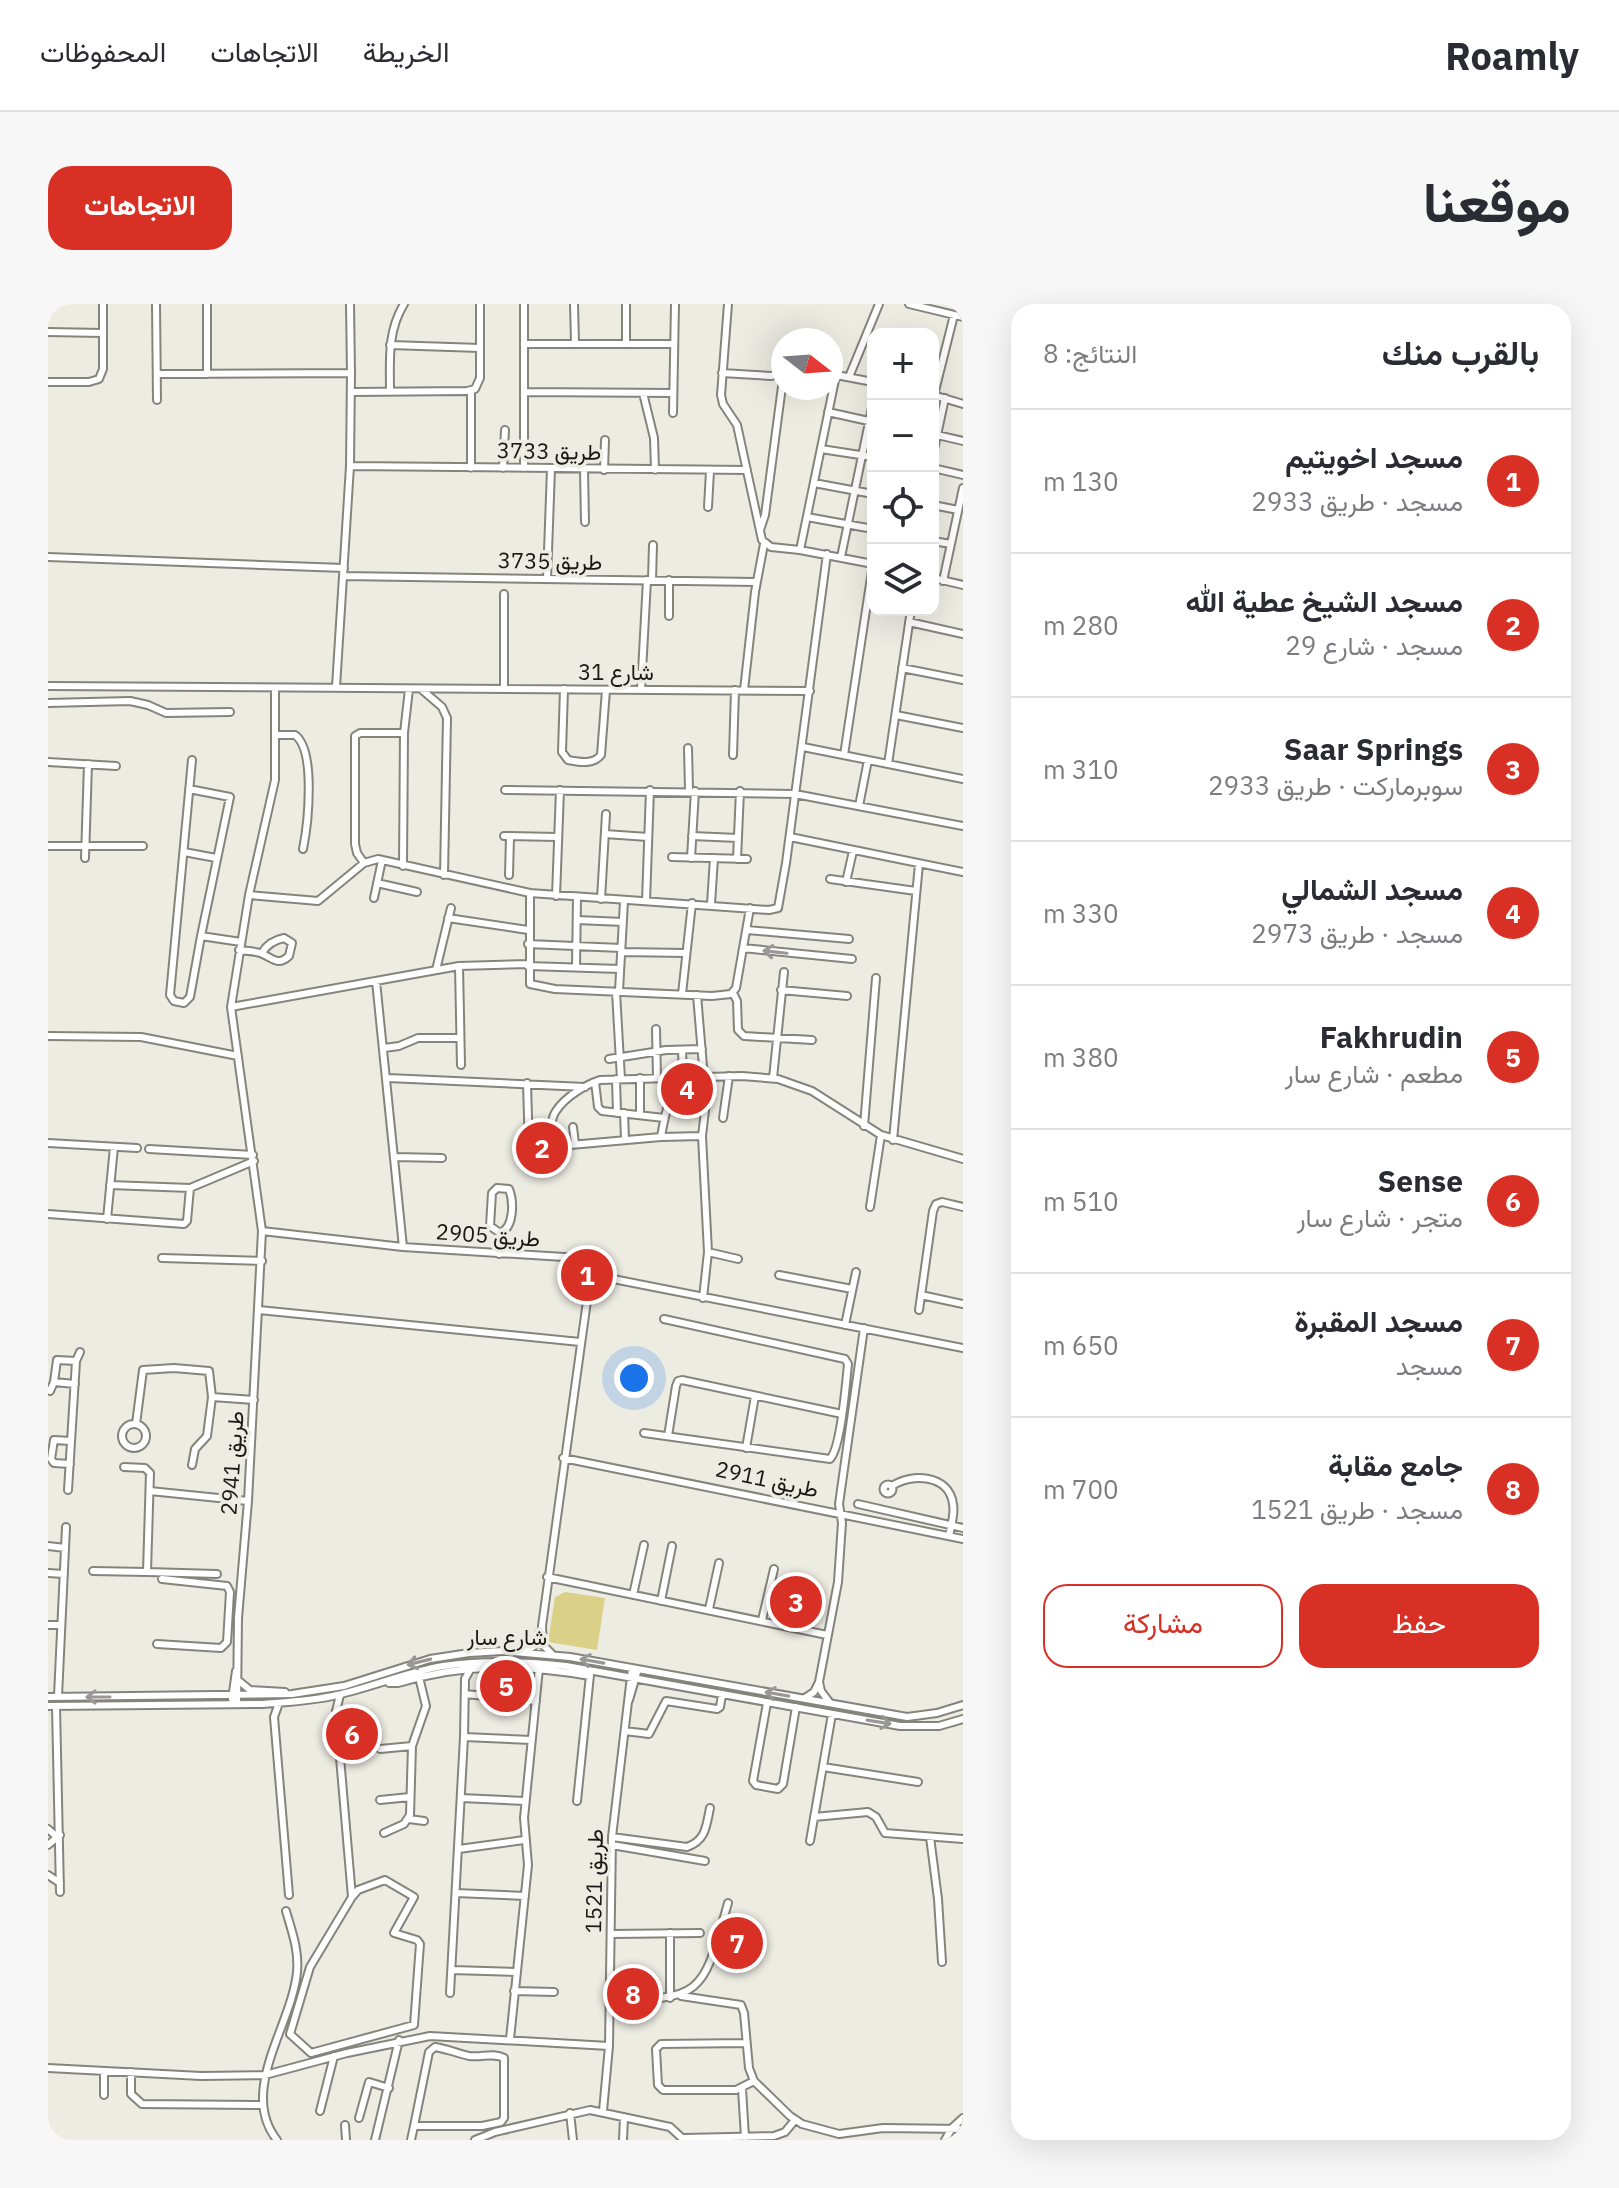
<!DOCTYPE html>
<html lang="ar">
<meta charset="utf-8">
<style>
body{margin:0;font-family:"IBM Plex Sans",Vazirmatn,sans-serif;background:#f7f7f7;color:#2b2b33;direction:rtl}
.controls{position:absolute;right:24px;top:24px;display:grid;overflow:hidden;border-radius:16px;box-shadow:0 8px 32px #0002}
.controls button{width:72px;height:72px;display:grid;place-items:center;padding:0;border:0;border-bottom:2px solid #e1e1e2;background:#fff;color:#2b2b33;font:40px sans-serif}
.compass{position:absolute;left:723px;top:24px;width:72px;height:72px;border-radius:50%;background:#fff;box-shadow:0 8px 32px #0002;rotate:107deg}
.you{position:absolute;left:586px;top:1074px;width:28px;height:28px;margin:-20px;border:6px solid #fff;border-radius:50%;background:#1a73e8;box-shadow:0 0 0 12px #1a73e833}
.badge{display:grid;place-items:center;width:52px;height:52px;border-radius:50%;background:#d93025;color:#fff;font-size:26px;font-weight:700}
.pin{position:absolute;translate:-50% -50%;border:4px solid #fff;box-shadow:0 2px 8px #0006}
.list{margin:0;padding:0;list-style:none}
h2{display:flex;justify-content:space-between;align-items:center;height:104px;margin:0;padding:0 32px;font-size:34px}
h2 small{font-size:26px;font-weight:400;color:#7c7c81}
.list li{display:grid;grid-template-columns:52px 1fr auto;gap:24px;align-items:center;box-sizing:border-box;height:144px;padding:0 32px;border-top:2px solid #e1e1e2}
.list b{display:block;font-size:30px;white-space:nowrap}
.list p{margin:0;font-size:26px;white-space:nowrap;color:#7c7c81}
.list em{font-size:26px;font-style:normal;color:#7c7c81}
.actions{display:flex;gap:16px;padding:24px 32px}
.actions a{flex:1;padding:18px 0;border:2px solid #d93025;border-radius:24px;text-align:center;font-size:28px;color:#d93025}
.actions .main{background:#d93025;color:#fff}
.icon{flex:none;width:44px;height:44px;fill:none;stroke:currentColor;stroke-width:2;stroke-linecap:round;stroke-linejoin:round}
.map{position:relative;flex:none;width:915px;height:1836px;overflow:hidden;direction:ltr;border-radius:24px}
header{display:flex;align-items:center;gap:48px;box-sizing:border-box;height:112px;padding:0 40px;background:#fff;border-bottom:2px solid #e1e1e2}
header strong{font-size:38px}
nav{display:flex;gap:44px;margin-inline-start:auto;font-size:28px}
.intro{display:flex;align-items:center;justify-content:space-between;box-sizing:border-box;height:192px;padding:0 48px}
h1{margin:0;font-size:56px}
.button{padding:20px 36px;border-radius:24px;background:#d93025;color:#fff;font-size:28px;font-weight:700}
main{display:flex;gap:48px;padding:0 48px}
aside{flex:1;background:#fff;border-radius:24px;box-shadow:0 8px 32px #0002}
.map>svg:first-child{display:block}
</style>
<header>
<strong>Roamly</strong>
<nav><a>الخريطة</a><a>الاتجاهات</a><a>المحفوظات</a></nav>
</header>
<div class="intro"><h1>موقعنا</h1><a class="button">الاتجاهات</a></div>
<main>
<aside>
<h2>بالقرب منك<small>النتائج: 8</small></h2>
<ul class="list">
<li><span class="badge">1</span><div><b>مسجد اخويتيم</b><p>مسجد · طريق 2933</p></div><em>130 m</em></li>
<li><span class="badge">2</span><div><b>مسجد الشيخ عطية الله</b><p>مسجد · شارع 29</p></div><em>280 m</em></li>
<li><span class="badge">3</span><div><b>Saar Springs</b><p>سوبرماركت · طريق 2933</p></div><em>310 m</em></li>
<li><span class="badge">4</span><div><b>مسجد الشمالي</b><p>مسجد · طريق 2973</p></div><em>330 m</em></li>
<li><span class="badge">5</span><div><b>Fakhrudin</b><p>مطعم · شارع سار</p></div><em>380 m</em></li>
<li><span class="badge">6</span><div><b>Sense</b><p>متجر · شارع سار</p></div><em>510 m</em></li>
<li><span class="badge">7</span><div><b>مسجد المقبرة</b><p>مسجد</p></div><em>650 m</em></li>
<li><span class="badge">8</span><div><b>جامع مقابة</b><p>مسجد · طريق 1521</p></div><em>700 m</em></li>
</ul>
<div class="actions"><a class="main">حفظ</a><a>مشاركة</a></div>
</aside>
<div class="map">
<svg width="915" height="1836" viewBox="0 0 915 1836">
<rect width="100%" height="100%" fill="#edece3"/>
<!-- green -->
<path fill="#dad088" d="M517 1288 557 1294 549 1346 500 1338 507 1293Z"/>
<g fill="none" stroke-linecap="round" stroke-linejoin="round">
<!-- minor casing -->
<g stroke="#85847c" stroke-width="10">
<path id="minor" d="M108 0 109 96
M159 0V70
M302 0 303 69
M476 0V164
M526 0 527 39
M578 0V40
M680 0 673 91 675 100 689 121 714 236 723 243 752 246 825 260
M861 0 915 13
M0 28 55 29
M476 40H626
M342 41 432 44
M674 69 723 72 735 69
M109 70 303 69 302 162 288 383
M783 70 825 78
M801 73 831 0
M0 78H41L51 75 55 65V0
M304 88 419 87 427 85 432 74V0
M342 88C342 56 339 28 356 0
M476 88 625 89
M595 89 606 134 607 166
M885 91 915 100
M886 91 906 11
M780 108 825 118
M625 109 627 0
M885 130 915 137
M773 145 825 153
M885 150 897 94
M302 162 699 166
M423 164V87
M455 164 457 126
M885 164 915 171
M536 165 537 218
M556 166 557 136
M766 179 825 190
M885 201 910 206
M660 203 662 167
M759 213 825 225
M712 226 717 211 735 75
M885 237 903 240
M752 246 788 71
M0 253 296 264
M793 253 825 99
M295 272 708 278
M885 274 915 281
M499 275 503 165
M604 276 605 241
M895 277 915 184
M621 312V276
M861 318 915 330
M854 364 915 376
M0 382 762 387
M373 385 394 403 399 414 396 571
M456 385V290
M516 385 514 448 520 456C531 458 545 461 553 451L558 386
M593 386 599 276
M696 386 707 288 716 240
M0 399 82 397 100 401 118 409 182 408
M848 411 915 424
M228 431H247C268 446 260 520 255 545
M755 443 915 475
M640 444 641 486
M685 451 687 386
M796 451 825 260
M0 458 68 462
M840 460 863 306
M141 485 182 493 153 632 142 693 136 699 126 697 122 691 144 456
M457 486 747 490 915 522
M811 502 820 456
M557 530 600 533
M456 532 510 533
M644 532 690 534
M742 533 915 568
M0 542H95
M136 548 168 554
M624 553 699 555
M37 554 40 460
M643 554 647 487
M689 555 692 487
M316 559 309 549 307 540V432L312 429H356
M355 562 356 429 361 385
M461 571 462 533
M782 575 868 587
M798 578 805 547
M329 579 369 588
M482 589V680L507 685 664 692 683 690 688 684 702 604
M201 591 270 597 316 559 330 555 482 589 721 606 730 604 738 559 779 250
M508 592 512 486
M326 594 334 556
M553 595 558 510
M598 597 602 486
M663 600 666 554
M400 614 480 626
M529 616 575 618
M699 626 801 635
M153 632 193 638
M480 640 573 644
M695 644 804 655
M191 646C198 647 206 647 212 649 224 653 229 663 241 652L244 639 236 634C226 636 219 640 214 649
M573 648 638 649
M411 662 413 761
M480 662 572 665
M528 663 529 594
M388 666 403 604
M328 677 355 943
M733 686 799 692
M571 687 576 597
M568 688 573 775
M685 689 689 697 690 726 696 732 764 736
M634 690 644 599
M649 691 658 798 654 832 660 948 655 994
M183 703 411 662 480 660
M608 725 609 774
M0 732 93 733 190 752
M336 744 351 742 370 734H412
M634 746 635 773
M561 755 618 746 654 745
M340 774 537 783
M592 774V811
M725 774 736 668
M568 775 569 809
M547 778 550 803 554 807 616 814
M479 779 481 847
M640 803 645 773
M576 809 577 836
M675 814 681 772
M816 822 828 674
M525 823 527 840
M480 829 502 825C504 820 504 812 508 807 517 793 537 781 552 776L694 772 730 775 764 787 833 831 915 855
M613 833C616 812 623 794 625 774
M845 836 871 560
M0 839 89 844
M511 842 613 833 654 832
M101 845 205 851
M347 853 394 854
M62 881 142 884 206 857
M449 884 461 885C466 898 466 924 452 929L442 922 444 889Z
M822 903 833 831
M0 910 136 920 139 917 142 884
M59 915 66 843
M214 927 355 943 532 954 560 974 915 1044
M660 948 690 955
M451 950 452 929
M114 954 214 957
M731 971 804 985
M873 991 915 1000
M211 1006 532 1038
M871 1006 885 907 888 900 894 898 915 903
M797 1021 808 968
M6 1078 27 1080
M2 1087 6 1078 9 1056 28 1057
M164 1093 206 1096
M88 1120 95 1066 126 1064 161 1067 164 1093 159 1132 147 1145 144 1161
M74 1132a12 12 0 1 1 24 0a12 12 0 1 1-24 0Z
M596 1129 782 1155C793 1144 798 1079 800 1060L797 1055 616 1015
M620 1132 628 1082 630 1077 634 1076 794 1110
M698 1144 707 1092
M515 1154 915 1235
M22 1160 6 1159 3 1155 6 1136 23 1137
M76 1163 97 1164 102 1169 99 1268 169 1270
M835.5 1185a4.5 4.5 0 1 1 9 0a4.5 4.5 0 1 1-9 0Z
M844 1182C863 1169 901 1170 905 1200 907 1210 903 1222 901 1232
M20 1186 28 1057 32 1048
M102 1187 200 1197
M810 1200 915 1224
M0 1242 17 1244
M45 1267 99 1268
M0 1269 16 1270
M499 1273 779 1331
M585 1291 596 1241
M613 1297 624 1242
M661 1305 671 1259
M714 1316 726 1265
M0 1321H12
M109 1340 173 1344 179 1338 182 1288 179 1282 114 1275
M477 1348 486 1342 491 1329
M504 1350 495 1341 494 1322 544 961
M191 1377 202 1386 237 1388
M771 1378 773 1387 782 1399
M341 1379H350C419 1359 472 1360 542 1372
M417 1390 488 1397
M292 1391 288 1407 304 1593
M10 1392 18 1223
M0 1393 244 1390 296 1382 382 1355 421 1349 455 1347 522 1353 859 1413 889 1409 915 1401
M757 1394 766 1388 771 1378 790 1278 794 1219 791 1200 816 1024
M184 1395 188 1367
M581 1396 590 1365
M231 1399 226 1413 241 1591
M719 1399 705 1477 708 1481 730 1485 735 1480 748 1403
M189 1400 190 1314 200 1197 214 927 183 703 201 591 227 476V384
M0 1402 215 1400C240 1398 265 1397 289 1391 324 1383 359 1368 395 1362 436 1356 477 1357 518 1362L852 1422H891L915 1415
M8 1402 12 1588
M577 1427 601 1430 618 1397 669 1405 672 1403 674 1391
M416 1433 483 1436
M332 1445 364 1442
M775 1463 870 1478
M413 1494 477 1497
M332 1496 362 1493
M529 1497 542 1371
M766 1513 820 1508 828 1513 837 1529 915 1535
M361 1515 376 1517
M0 1525 9 1533
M336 1529 356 1520 362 1511 364 1442 378 1402 371 1373
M564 1533 639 1543C658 1536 658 1523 662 1504
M882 1533 890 1595 894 1658
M762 1537 784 1410
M0 1541 12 1531
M564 1541 657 1557
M411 1545 476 1536
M0 1571 12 1579
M337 1576 366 1593 346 1629 369 1636 372 1640 366 1721 263 1749 242 1730 262 1663 304 1593 310 1586Z
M408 1589 477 1592
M622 1629V1694
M563 1630 652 1629
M404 1666 467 1668
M466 1687 506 1688
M402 1689 416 1433 417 1375 423 1364
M633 1692 693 1701 696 1709 701 1764 706 1777 742 1812 754 1820 791 1830 835 1824 915 1825
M562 1696C658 1696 655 1687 680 1599
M462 1735 480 1561 476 1514 491 1364
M698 1739 613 1740 608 1745 610 1781 615 1786H688L706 1777
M387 1743C399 1745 409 1749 421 1752 433 1754 445 1748 456 1754V1814L453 1818 434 1822H366L381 1748Z
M0 1764 153 1772 217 1771 299 1749 382 1732 561 1742
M83 1768V1790L94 1800 215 1801
M694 1785 697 1833
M56 1791V1767
M272 1807 286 1752
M555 1807 561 1742 564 1533 584 1364
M522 1809 525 1836
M311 1814 321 1778 341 1784
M297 1821 298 1836
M636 1834 726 1832 737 1828 747 1816
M229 1836C190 1787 244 1721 249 1668 251 1646 244 1628 238 1607
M327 1836 351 1736
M363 1836 366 1822
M427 1836 447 1828 542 1806 622 1823 636 1836
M575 1836 576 1813
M897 1836 904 1824 915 1814"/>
</g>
<!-- minor -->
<use href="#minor" stroke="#fff" stroke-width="6"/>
</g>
<!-- one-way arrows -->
<defs><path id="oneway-shaft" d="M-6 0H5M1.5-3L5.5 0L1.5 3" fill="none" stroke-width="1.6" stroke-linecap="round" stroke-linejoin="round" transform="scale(2)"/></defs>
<g stroke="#979795">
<use href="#oneway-shaft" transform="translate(727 648) rotate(-174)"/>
<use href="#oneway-shaft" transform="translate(544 1357) rotate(-170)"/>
<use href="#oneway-shaft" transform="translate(371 1358) rotate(166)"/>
<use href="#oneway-shaft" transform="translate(729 1390) rotate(-170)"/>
<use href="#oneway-shaft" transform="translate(50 1393) rotate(-180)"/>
<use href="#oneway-shaft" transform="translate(831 1418) rotate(9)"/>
</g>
<g text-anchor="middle" stroke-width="7" stroke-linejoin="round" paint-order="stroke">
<!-- street labels -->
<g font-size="22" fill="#181814" stroke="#edece3">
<text transform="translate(501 147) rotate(1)" y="8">طريق 3733</text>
<text transform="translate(502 257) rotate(1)" y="8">طريق 3735</text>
<text x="568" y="376">شارع 31</text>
<text transform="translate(440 931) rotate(4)" y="8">طريق 2905</text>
<text transform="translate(184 1159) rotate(-86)" y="8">طريق 2941</text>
<text transform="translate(719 1175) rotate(12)" y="8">طريق 2911</text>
<text x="459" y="1341">شارع سار</text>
<text transform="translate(546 1577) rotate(-89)" y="8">طريق 1521</text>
</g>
</g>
</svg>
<div class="controls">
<button>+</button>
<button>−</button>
<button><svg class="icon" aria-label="locate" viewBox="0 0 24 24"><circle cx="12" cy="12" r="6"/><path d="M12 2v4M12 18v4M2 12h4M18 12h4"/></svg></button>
<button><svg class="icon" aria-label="layers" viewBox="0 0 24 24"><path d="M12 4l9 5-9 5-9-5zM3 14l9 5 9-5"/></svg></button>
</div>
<svg class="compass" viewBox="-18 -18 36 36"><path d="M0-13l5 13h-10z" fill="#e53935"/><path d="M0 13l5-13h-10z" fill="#7c7c81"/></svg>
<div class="you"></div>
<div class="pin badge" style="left:539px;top:971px">1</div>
<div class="pin badge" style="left:494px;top:844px">2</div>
<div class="pin badge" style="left:748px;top:1298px">3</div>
<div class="pin badge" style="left:639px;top:785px">4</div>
<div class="pin badge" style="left:458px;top:1382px">5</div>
<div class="pin badge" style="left:304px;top:1430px">6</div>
<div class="pin badge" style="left:689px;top:1639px">7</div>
<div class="pin badge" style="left:585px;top:1690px">8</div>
</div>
</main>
